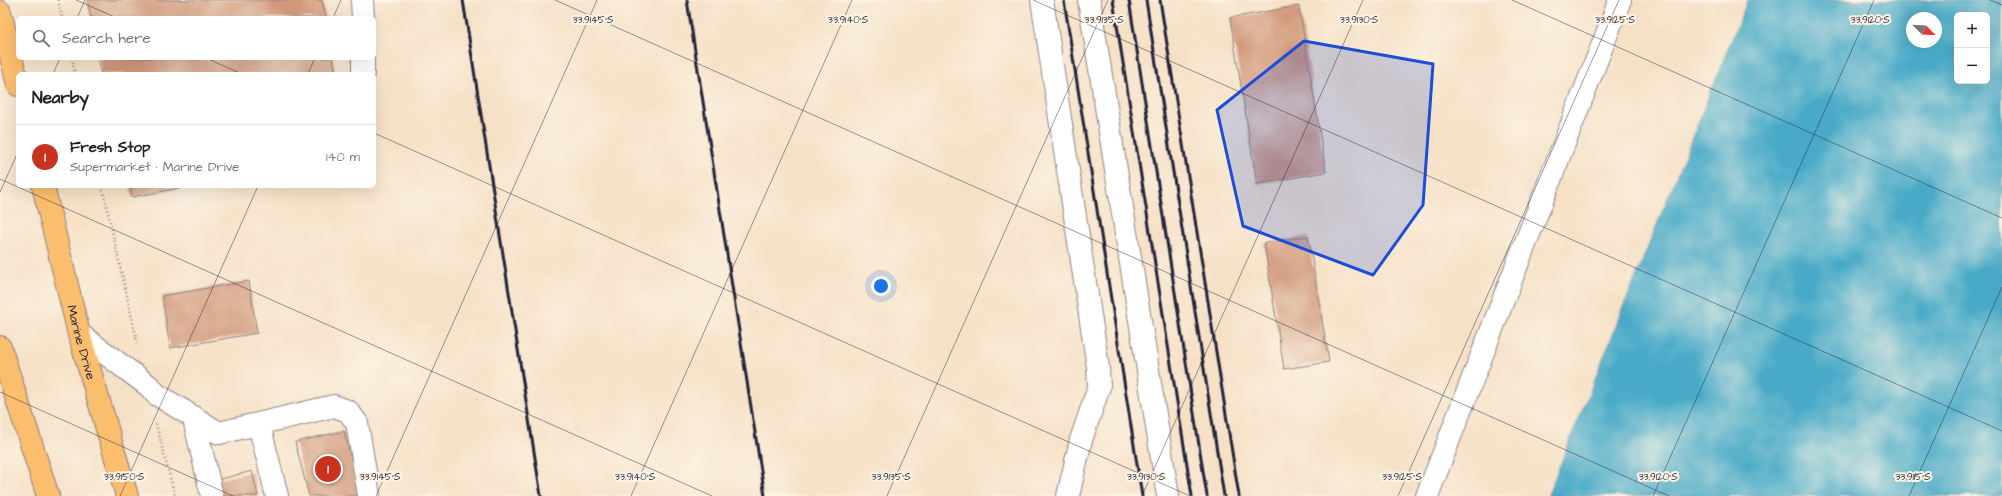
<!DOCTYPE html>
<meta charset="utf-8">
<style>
body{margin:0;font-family:"Architects Daughter",sans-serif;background:#f2f2f2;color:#222}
.controls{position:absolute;right:12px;top:12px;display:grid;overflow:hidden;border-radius:6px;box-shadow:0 4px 16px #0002}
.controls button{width:36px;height:36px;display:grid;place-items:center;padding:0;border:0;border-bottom:1px solid #e0e0e0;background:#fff;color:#222;font:20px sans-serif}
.compass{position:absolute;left:1906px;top:12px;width:36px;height:36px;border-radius:50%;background:#fff;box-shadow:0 4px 16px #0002;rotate:114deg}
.you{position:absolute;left:881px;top:286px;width:14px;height:14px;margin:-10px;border:3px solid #fff;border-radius:50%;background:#1a73e8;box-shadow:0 0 0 6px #1a73e833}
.badge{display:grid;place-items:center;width:26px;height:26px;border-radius:50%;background:#c8321e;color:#fff;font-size:13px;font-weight:700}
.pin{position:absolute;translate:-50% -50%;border:2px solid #fff;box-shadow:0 1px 4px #0006}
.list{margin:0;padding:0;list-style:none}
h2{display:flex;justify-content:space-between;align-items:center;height:52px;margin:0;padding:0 16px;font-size:17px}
h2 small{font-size:13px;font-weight:400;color:#767676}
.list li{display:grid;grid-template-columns:26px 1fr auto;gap:12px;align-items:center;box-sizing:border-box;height:64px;padding:0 16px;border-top:1px solid #e0e0e0}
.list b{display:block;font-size:15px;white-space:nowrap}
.list p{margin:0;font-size:13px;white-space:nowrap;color:#767676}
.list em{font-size:13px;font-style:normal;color:#767676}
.icon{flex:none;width:22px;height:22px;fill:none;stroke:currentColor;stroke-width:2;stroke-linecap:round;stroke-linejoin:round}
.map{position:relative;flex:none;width:2002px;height:496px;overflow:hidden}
.search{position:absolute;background:#fff;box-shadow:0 4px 16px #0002;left:16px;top:16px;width:360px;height:44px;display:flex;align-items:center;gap:10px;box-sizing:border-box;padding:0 14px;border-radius:6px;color:#767676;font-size:15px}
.panel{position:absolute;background:#fff;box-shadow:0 4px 16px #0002;left:16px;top:72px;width:360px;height:116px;border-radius:6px}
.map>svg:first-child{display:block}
</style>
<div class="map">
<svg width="2002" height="496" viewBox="0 0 2002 496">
<rect width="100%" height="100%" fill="#fcf5e5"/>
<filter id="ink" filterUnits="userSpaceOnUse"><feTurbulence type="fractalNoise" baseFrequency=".025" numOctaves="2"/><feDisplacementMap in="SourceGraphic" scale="8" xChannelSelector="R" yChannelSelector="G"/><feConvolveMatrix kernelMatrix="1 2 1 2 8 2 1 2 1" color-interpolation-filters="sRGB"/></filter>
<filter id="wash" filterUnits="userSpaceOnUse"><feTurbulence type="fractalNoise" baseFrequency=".012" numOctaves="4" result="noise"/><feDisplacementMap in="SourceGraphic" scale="16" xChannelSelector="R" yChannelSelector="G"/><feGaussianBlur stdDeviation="0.9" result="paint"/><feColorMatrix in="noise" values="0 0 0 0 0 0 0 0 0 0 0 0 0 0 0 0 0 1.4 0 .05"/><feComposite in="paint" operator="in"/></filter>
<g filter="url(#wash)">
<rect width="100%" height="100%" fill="#f6e1c7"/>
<!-- water -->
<path fill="#49aac8" stroke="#366682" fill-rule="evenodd" d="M1747 0H2002V496H1547ZM1957 15H1987V81H1957ZM1912 18H1936V42H1912Z"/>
<!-- pier -->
<path fill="#f6e1c7" d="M1745 0H1747L1547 496H1545Z"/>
<g id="blocks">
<!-- building -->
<path fill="#d2997c" d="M87 0H322L326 18H91Z
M1299 6 1326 172 1257 184 1230 18Z
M98 58H333L336 74H101Z
M130 186H186V187L132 197Z
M1308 236 1329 362 1284 369 1264 243Z
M249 281 257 333 170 348 162 296Z
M344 431 360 496H309L295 442Z
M252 471 258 496H221L217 480Z"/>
</g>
</g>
<g filter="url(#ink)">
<use href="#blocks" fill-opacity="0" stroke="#8c8281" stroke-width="1"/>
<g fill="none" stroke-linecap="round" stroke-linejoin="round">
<!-- minor casing -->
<g stroke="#8c8281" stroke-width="24">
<path id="minor" d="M362 0 363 18
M1042 0 1098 367 1099 387 1081 440 1068 496
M1089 0 1168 496
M363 58V74
M79 334 149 386 156 394 219 433 334 406 348 411 357 423 369 496
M194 419 212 496
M259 424 277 496
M1427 496 1620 0"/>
</g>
<!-- major casing -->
<g stroke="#8c8281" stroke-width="24">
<g id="major">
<path d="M0 12 18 85"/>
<path id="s1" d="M43 186 79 334 127 496"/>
<path d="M0 347 48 496"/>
</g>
</g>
<!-- path -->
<path stroke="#8c8281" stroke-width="2.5" stroke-dasharray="1 3" stroke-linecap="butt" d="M58 0 62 18
M72 58 75 74
M102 186 138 345
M156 424 175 496"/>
<!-- minor -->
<use href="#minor" stroke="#fff" stroke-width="22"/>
<!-- major -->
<use href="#major" stroke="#fbbe6e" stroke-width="22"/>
<!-- rail -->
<path stroke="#22223b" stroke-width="3" d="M463 0 541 496
M687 0 765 496
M1064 0 1142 496
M1113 0 1192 496
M1129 0 1207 496
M1146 0 1224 496
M1160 0 1239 496"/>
</g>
</g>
<!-- marked area -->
<path fill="#1d4ed8" fill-opacity="0.2" stroke="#1d4ed8" stroke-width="3" stroke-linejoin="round" d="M1304 41 1433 64 1423 205 1373 275 1243 226 1217 110Z"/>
<!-- ticks -->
<path fill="none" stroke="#22223b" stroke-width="1" stroke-opacity="0.45" d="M76 0 117 18M555 0 1669 496M1033 0 2002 431M1512 0 2002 218M1990 0 2002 5M77 18 85 0M333 18 341 0M206 58 242 74M53 74 60 58M308 74 315 58M374 133 1190 496M0 179 712 496M0 192 18 152M0 392 233 496M120 496 258 186M376 496 597 0M631 496 852 0M887 496 1108 0M1142 496 1363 0M1398 496 1619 0M1653 496 1874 0M1909 496 2002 287"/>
<g text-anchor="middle" stroke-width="4" stroke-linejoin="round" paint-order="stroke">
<!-- street labels -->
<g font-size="13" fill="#22223b" stroke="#fcf5e5">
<text dy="5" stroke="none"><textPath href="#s1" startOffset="161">Marine Drive</textPath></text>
</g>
</g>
<g font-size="10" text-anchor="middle" fill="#22223b" stroke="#fcf5e5" stroke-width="4" stroke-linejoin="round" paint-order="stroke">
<text x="593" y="23">33.9145°S</text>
<text x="848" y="23">33.9140°S</text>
<text x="1104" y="23">33.9135°S</text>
<text x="1359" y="23">33.9130°S</text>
<text x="1615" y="23">33.9125°S</text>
<text x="1870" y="23">33.9120°S</text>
<text x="124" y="480">33.9150°S</text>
<text x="380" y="480">33.9145°S</text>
<text x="635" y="480">33.9140°S</text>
<text x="891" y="480">33.9135°S</text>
<text x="1146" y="480">33.9130°S</text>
<text x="1402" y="480">33.9125°S</text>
<text x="1658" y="480">33.9120°S</text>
<text x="1913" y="480">33.9115°S</text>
</g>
</svg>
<div class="controls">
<button>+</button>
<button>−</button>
</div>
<svg class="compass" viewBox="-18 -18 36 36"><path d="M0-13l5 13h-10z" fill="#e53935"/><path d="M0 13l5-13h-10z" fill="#767676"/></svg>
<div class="you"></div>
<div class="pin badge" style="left:328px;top:469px">1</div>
<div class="search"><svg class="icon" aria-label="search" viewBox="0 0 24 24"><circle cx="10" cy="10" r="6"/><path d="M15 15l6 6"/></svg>Search here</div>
<section class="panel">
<h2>Nearby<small></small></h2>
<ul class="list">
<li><span class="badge">1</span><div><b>Fresh Stop</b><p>Supermarket · Marine Drive</p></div><em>140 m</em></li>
</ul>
</section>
</div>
